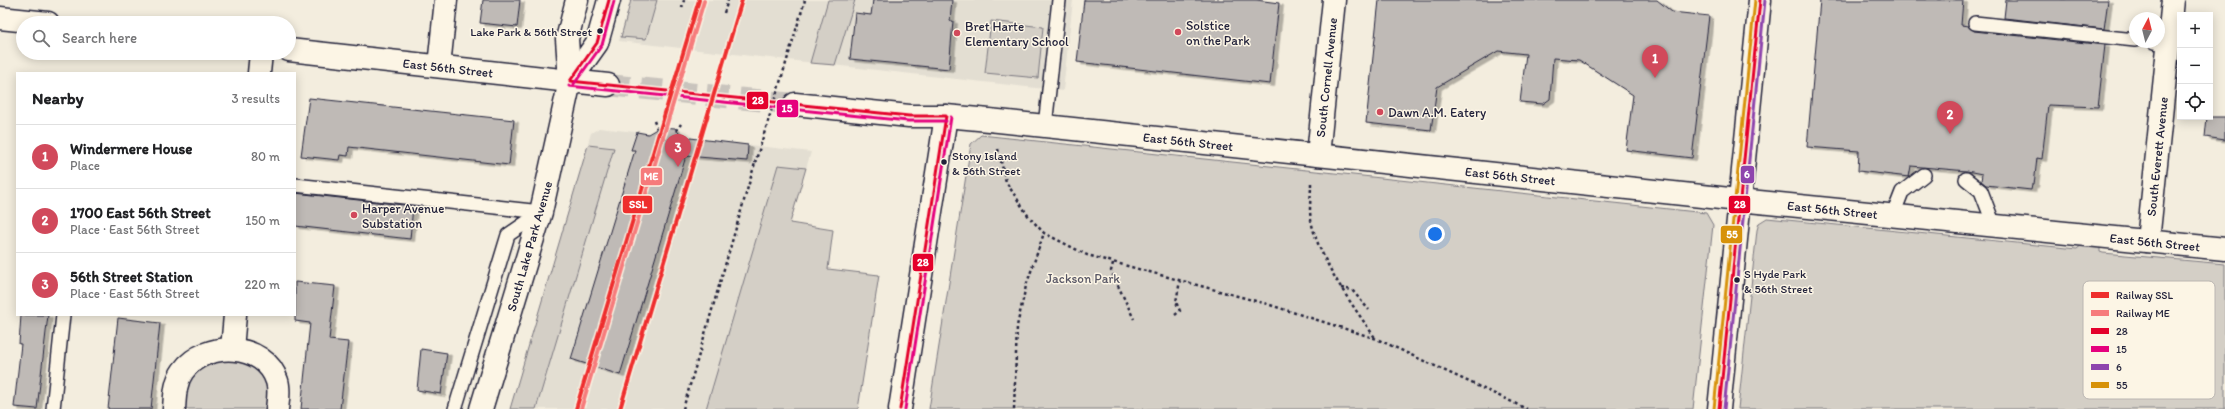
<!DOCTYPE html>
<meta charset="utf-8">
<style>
body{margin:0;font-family:Itim,sans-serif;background:#f6f6f6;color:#202124}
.controls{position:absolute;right:12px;top:12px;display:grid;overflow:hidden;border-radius:0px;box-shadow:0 2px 10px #0003}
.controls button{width:36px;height:36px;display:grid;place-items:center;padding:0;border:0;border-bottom:1px solid #e0e0e0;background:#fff;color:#202124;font:20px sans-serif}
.compass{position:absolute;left:2129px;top:12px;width:36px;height:36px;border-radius:50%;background:#fff;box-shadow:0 2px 10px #0003;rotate:7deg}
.you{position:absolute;left:1435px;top:234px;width:14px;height:14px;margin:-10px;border:3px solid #fff;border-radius:50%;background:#1a73e8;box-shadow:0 0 0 6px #1a73e833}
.badge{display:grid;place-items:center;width:26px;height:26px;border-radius:50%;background:#d1495b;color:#fff;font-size:13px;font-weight:700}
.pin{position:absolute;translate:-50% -33px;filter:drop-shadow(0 1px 2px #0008)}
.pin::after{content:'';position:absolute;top:21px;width:14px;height:12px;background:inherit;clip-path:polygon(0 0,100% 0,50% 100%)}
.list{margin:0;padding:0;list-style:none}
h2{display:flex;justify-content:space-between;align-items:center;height:52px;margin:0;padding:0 16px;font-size:17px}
h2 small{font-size:13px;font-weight:400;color:#757577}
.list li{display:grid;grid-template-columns:26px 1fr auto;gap:12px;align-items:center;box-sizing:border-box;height:64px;padding:0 16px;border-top:1px solid #e0e0e0}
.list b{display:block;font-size:15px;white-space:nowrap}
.list p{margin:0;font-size:13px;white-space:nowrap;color:#757577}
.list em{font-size:13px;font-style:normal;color:#757577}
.icon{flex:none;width:22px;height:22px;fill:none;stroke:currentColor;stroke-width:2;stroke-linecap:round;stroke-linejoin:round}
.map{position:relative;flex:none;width:2225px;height:409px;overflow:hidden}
.search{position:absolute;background:#fff;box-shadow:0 2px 10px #0003;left:16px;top:16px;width:280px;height:44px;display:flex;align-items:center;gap:10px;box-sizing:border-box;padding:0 14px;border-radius:22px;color:#757577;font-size:15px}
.panel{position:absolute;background:#fff;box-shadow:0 2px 10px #0003;left:16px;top:72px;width:280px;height:244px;border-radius:0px}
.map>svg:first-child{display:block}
</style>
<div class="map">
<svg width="2225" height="409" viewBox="0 0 2225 409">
<defs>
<filter id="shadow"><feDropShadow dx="4.5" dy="2.5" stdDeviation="0" flood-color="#0004"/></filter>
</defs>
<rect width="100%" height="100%" fill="#f3edde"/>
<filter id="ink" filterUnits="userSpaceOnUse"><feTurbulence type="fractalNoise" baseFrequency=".025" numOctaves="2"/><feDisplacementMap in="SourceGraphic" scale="8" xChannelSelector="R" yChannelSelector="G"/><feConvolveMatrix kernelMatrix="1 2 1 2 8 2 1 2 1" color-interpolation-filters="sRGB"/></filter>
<g filter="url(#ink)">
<!-- built -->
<path fill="#e3ded2" d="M631 0H1073L1063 91 619 41Z
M659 126 674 128 678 137 811 152 734 409H510L591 133 599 128 653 134 654 130Z"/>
<!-- green -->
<path fill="#d4cfc6" stroke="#7b7880" d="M631 0H657L646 39 621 37Z
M828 0H855L835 65 810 63Z
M991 21 1043 27 1038 78 985 73Z
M981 135 1706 213 1713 225 1693 409H929L971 144Z
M588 145 614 148 536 409H510Z
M778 165 806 168 790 223 833 230 828 269 879 275 858 409H706Z
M1767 218 2077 249 2083 244 2100 246V252L2103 253 2225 264V409H1738L1757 230 1759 223Z
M201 355 262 362 277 409H174Z"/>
<!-- building -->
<path fill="#bfbab6" stroke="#22223b" filter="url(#shadow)" d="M483 0H520L517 27 480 23Z
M873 0H952L950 21H953L949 69 850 59 855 13 871 15Z
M1084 0H1256L1279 3 1270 84 1077 62Z
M1379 0H1657L1672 12 1709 16 1692 158 1626 150 1633 95 1579 60 1553 58 1550 99 1543 104 1520 102 1526 54 1498 51 1437 87 1431 130 1366 123Z
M1820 0H1963L1961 25 1968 26 1974 31 2105 45 2098 107 2048 105 2042 159 2037 158 2034 185H2032L2031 190 1986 185 1981 181 1982 174 1967 171 1911 166 1909 177 1858 171 1859 151 1807 147Z
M2006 0H2108L2104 29 2004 18Z
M309 98 514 120 509 165 349 147 348 156 340 155 339 160 301 156Z
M2207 117H2225V140L2205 137Z
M660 127 675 128 682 137 748 145 747 161 686 156 620 375 571 359 635 150H631L637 132 648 134Z
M295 193 413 206 410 239 295 226Z
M295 282 335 286 329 340 348 342 340 409H301L310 323 295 321Z
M21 315H48L37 409 14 407 21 344H19Z
M118 318 160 323 151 409H108Z
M421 349 447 353 441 394 417 390Z"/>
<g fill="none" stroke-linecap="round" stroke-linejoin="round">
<!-- tertiary-tunnel -->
<path stroke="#c9c4bd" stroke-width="22" stroke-dasharray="22 11" stroke-linecap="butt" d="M608 85 795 104"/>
<!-- service casing -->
<g stroke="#22223b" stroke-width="16">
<path id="service" d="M1975 23 2135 40
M2154 42 2168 44
M1045 126 1059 0
M1966 179 1981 191 1994 225
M295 185 541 212
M1893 215 1902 192 1924 175
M53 409 63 315
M455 409 508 235 540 213"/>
</g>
<!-- minor casing -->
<g stroke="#22223b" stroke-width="25">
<g id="minor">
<path d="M0 18 48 23"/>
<path id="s1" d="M289 50 570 81 541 212 481 409"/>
<path d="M439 66 446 0"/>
<path d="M259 73 261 53"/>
<path id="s2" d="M1318 155 1334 0"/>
<path id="s3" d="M1739 200 2225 249"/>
<path id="s4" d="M2148 241 2173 0"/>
<path d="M232 349 235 315"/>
<path d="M174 409C175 396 175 382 183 371 205 340 265 342 277 381 280 390 278 400 277 409"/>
</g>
</g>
<!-- tertiary casing -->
<g stroke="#22223b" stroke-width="25">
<g id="tertiary">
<path d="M570 81 597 43 609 0"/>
<path d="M570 81 567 39 577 0"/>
<path d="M570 81 608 85"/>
<path id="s5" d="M795 104 909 116H946L989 120 1739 200"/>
<path d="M900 409 946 116"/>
</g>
</g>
<!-- secondary casing -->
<g stroke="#22223b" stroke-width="25">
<path id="secondary" d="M1719 409 1760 0"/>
</g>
<!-- path -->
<path stroke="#22223b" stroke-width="2.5" stroke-dasharray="3 3" stroke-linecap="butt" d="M682 8 684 0
M724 13 728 0
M787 60 805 0
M654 121 657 129
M676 131 681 124
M998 149 1006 182 1029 217 1044 233 1087 255 1267 304 1377 339 1527 409
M1311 183C1311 192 1310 201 1310 211 1312 251 1353 306 1376 339
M1113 263 1111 271 1134 319
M1341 288 1352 290 1369 310
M1175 315 1180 311 1176 302 1180 281
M683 409 755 163
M1014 409 1017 326 1026 286 1044 233"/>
<!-- service -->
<use href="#service" stroke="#fcf5e5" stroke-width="13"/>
<!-- minor -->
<use href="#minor" stroke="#fcf5e5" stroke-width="22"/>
<!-- tertiary -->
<use href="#tertiary" stroke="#fcf5e5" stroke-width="22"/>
<!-- secondary -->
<use href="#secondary" stroke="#fcf5e5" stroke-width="22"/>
<!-- path-bridge -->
<path stroke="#22223b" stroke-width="2.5" stroke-dasharray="3 3" stroke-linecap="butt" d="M755 163 787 60"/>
<!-- bus-1 casing -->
<g stroke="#fcf5e5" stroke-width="6">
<path id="bus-1" d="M570 81 909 116H946
M570 81 597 43 609 0
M900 409 946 116
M1719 409 1760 0"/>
</g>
<!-- bus-2 casing -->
<g stroke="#fcf5e5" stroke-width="6">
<path id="bus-2" d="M574 84 602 45 614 1
M569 86 908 121H946
M905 409 951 117"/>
</g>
<!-- bus-3 casing -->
<g stroke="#fcf5e5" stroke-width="6">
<path id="bus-3" d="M1724 409 1765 0"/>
</g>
<!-- bus-4 casing -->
<g stroke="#fcf5e5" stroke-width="6">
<path id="bus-4" d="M1714 409 1755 0"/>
</g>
<!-- bus-1 -->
<use href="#bus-1" stroke="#e4002b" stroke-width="3"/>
<!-- bus-2 -->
<use href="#bus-2" stroke="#e5007d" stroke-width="3"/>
<!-- bus-3 -->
<use href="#bus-3" stroke="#8e44ad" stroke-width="3"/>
<!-- bus-4 -->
<use href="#bus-4" stroke="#d79209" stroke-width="3"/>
<!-- rail-1 casing -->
<g stroke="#fcf5e5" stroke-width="7">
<path id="rail-1" d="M576 409 699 0
M620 409 742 0"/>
</g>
<!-- rail-2 casing -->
<g stroke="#fcf5e5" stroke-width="7">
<path id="rail-2" d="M581 409 704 1"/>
</g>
<!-- rail-1 -->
<use href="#rail-1" stroke="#ee2e2d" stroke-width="4"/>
<!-- rail-2 -->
<use href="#rail-2" stroke="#f67b7b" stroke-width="4"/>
</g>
</g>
<!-- markers -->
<g fill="#22223b" stroke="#fcf5e5" stroke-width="1.5">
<circle cx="600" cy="31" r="3.5"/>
<circle cx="944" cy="162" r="3.5"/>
<circle cx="1737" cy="280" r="3.5"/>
</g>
<g fill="#d1495b" stroke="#fcf5e5" stroke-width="1.5">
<circle cx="1178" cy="32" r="4"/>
<circle cx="957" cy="33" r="4"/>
<circle cx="1380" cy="112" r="4"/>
<circle cx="354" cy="215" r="4"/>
</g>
<g text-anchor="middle" stroke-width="3" stroke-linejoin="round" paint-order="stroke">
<!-- bus labels -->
<g font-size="12" fill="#22223b" stroke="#fcf5e5" text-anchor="start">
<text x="592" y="36" text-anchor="end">Lake Park &amp; 56th Street</text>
<text x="952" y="160">Stony Island<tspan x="952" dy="15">&amp; 56th Street</tspan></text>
<text x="1744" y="278">S Hyde Park<tspan x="1744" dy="15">&amp; 56th Street</tspan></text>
</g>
<!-- poi labels -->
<g font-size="13" fill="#22223b" stroke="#fcf5e5" text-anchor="start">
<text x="1186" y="30">Solstice<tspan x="1186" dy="15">on the Park</tspan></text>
<text x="965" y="31">Bret Harte<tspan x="965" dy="15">Elementary School</tspan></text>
<text x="1388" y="117">Dawn A.M. Eatery</text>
<text x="362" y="213">Harper Avenue<tspan x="362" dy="15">Substation</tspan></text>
</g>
<!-- street labels -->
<g font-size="13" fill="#22223b" stroke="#fcf5e5">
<text dy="5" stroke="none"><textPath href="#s1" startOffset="160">East 56th Street</textPath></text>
<text dy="5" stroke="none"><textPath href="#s2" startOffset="78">South Cornell Avenue</textPath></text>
<text dy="5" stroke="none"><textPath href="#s5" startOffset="395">East 56th Street</textPath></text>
<text dy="5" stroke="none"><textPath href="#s4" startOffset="85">South Everett Avenue</textPath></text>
<text dy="5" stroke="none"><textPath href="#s5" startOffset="719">East 56th Street</textPath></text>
<text dy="5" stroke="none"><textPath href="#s3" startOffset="94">East 56th Street</textPath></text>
<text dy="5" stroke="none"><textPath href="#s3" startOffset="418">East 56th Street</textPath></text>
<text transform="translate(529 246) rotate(-74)" y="5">South Lake Park Avenue</text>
</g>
<!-- park labels -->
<g font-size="13" fill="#575665" stroke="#fcf5e5">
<text x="1083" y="283">Jackson Park</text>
</g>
</g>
<!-- legend -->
<rect x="2083" y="281" width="132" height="118" rx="6" fill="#fcf5e5" stroke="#bbb6b2" stroke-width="1"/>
<rect x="2091" y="292" width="18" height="6" fill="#ee2e2d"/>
<rect x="2091" y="310" width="18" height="6" fill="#f67b7b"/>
<rect x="2091" y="328" width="18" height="6" fill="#e4002b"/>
<rect x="2091" y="346" width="18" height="6" fill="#e5007d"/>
<rect x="2091" y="364" width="18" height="6" fill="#8e44ad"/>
<rect x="2091" y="382" width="18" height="6" fill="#d79209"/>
<g font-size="11" fill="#22223b">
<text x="2116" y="299">Railway SSL</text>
<text x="2116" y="317">Railway ME</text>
<text x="2116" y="335">28</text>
<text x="2116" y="353">15</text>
<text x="2116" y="371">6</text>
<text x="2116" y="389">55</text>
</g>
<g stroke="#fcf5e5" stroke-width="1.5">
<rect x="746" y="91" width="23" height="19" rx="4" fill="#e4002b"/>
<rect x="776" y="99" width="23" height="19" rx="4" fill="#e5007d"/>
<rect x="1740" y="165" width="15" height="19" rx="4" fill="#8e44ad"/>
<rect x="640" y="167" width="23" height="19" rx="4" fill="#f67b7b"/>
<rect x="622" y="195" width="31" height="19" rx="4" fill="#ee2e2d"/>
<rect x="1728" y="195" width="23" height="19" rx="4" fill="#e4002b"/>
<rect x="1720" y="225" width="23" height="19" rx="4" fill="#d79209"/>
<rect x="912" y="253" width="22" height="19" rx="4" fill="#e4002b"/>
</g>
<g font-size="11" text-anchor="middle" font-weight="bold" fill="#fff">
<text x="758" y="104">28</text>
<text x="787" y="112">15</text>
<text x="1747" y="178">6</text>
<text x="651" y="180">ME</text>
<text x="638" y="208">SSL</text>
<text x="1740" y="208">28</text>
<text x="1732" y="238">55</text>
<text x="923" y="266">28</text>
</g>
</svg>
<div class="controls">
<button>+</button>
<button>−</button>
<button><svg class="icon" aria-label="locate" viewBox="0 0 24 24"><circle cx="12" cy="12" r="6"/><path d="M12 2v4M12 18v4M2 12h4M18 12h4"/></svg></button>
</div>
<svg class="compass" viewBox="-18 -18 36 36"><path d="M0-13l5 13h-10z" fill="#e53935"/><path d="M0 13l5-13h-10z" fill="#757577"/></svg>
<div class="you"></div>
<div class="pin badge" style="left:1655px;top:78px">1</div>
<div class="pin badge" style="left:1950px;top:134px">2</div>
<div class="pin badge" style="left:678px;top:167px">3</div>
<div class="search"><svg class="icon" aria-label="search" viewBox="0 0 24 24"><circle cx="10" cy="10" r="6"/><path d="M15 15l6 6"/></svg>Search here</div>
<section class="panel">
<h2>Nearby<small>3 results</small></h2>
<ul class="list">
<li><span class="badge">1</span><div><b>Windermere House</b><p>Place</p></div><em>80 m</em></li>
<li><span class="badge">2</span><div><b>1700 East 56th Street</b><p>Place · East 56th Street</p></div><em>150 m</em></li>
<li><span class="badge">3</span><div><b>56th Street Station</b><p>Place · East 56th Street</p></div><em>220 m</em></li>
</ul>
</section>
</div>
